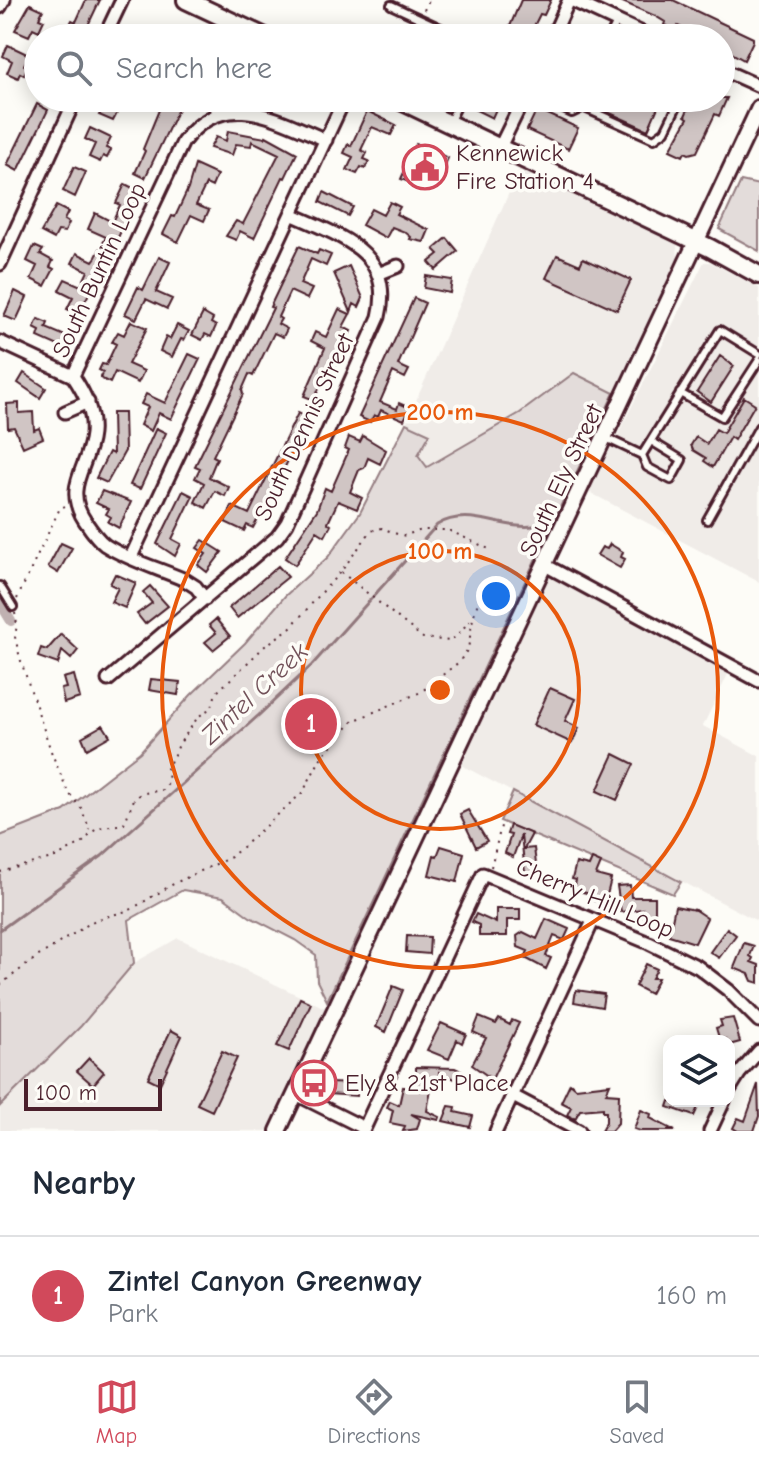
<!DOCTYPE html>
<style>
body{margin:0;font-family:"Comic Neue",sans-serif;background:#f6f6f7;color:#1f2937}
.controls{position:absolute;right:24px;bottom:24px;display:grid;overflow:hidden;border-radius:16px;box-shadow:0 4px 20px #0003}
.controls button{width:72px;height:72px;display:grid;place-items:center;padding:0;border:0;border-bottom:2px solid #e0e1e3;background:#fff;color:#1f2937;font:40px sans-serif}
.scale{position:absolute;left:24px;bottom:20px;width:138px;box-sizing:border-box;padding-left:8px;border:4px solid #4a1f2b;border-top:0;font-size:22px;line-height:28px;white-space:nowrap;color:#4a1f2b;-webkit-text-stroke:6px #fdfcf7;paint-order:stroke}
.you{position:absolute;left:496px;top:596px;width:28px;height:28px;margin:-20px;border:6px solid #fff;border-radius:50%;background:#1a73e8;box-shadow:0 0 0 12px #1a73e833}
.badge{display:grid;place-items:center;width:52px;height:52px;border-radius:50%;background:#d1495b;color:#fff;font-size:26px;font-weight:700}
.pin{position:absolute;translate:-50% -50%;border:4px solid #fff;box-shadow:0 2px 8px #0006}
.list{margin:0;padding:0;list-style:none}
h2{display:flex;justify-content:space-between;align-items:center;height:104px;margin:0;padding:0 32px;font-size:34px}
h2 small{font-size:26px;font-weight:400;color:#747a83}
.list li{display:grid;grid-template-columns:52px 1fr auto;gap:24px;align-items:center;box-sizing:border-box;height:120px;padding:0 32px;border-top:2px solid #e0e1e3}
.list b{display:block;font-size:30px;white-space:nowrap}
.list p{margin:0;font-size:26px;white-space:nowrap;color:#747a83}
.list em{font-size:26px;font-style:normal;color:#747a83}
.icon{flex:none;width:44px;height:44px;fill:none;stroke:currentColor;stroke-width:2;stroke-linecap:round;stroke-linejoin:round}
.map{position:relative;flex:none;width:759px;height:1131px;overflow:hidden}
.search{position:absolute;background:#fff;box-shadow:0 4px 20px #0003;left:24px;right:24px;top:24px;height:88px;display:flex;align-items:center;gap:20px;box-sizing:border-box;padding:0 28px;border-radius:44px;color:#747a83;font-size:30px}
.sheet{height:224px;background:#fff}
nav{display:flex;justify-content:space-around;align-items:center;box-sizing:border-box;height:112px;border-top:2px solid #e0e1e3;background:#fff;font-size:22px;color:#747a83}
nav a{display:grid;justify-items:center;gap:4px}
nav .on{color:#d1495b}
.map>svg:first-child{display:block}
</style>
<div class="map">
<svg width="759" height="1131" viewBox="0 0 759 1131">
<rect width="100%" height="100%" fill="#fdfcf7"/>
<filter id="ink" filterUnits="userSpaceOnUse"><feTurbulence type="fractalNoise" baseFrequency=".0125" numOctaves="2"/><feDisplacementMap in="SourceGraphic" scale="16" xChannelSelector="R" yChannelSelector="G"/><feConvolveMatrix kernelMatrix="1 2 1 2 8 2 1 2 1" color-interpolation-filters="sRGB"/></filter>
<g filter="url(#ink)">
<!-- built -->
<path fill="#f0ece8" d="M520 168 677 244 678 259 614 393 574 373 520 413 427 468 418 456 430 434 406 423Z
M704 262H710L759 288V582L589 492Z
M550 575 729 672 703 726 759 756V922L461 765Z
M178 938 325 1008 268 1131H0V1106L81 1026 134 963Z"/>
<!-- green -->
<path fill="#e3dcda" stroke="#967e82" stroke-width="2" d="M741 181 759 185V251L719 229Z
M574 373 614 393 327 1001 317 981 316 955 295 940 250 917 223 897 183 890 129 920 134 963 81 1026 0 1106V836L64 811 140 752 191 695 245 643 285 596 328 557 360 513 406 423 430 434 418 455 427 467 520 413Z
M513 792 681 882 673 894 500 821Z"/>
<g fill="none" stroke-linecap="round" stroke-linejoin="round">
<!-- stream -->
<path stroke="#91777b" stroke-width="3" d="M0 930 102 856 259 715 312 665 437 525C468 506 502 530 534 526"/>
<!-- canal -->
<path stroke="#c0b1b1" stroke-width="10" d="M0 603 11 621"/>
</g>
<!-- building -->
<path fill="#d0c5c4" stroke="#4a1f2b" stroke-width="2" d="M86 0H100L82 38H63L72 20 76 22Z
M521 0H551L544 15 540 14 533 28 537 30 533 38H505Z
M618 0H673L753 38V41L744 60 721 47V38H703L678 26 676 30 664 25 665 22 655 16Z
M30 4 43 10 39 18 44 20 39 31 33 28 29 36 15 30Z
M8 45 29 55 24 65 27 67 24 75 20 73 18 78 7 73 12 61 3 56Z
M110 98H125L113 121 99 115Z
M153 98H161L179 107 145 178 135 173 145 151 143 149 159 110 150 105Z
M477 98H501L492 118 472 108Z
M595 98H662L648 130 592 105Z
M693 98H727L719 116 715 114 697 152 689 154 685 152 683 156 670 150 688 118 685 116Z
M37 104 48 110 18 171 7 165Z
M537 109 578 128 568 149 527 130Z
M367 111 396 125 391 135 372 127 361 150 367 153 364 159 369 161 365 169 361 167 357 174 347 170 353 157 344 153 348 144 351 146Z
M90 128 111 138 106 148 111 150 107 158 103 156 100 162 89 157 95 144 85 139Z
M228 131 265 138 266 136 297 153 285 178 283 177 254 238 240 231 236 240 226 236 236 221 243 224 279 154 252 141 251 146 236 144 232 155 210 148 216 137 226 141Z
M416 144 448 158 437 183 418 175 414 184 401 179Z
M195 165 217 175 212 187 206 184 196 205 209 210 204 221 191 215 178 242 163 234 172 216 175 217 188 189Z
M74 167 86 172 75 197 63 191Z
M125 184 139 191 112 251 78 314 67 309 73 297 59 290 65 279 81 286 88 271 72 263 77 253 93 261 96 257 106 237 88 229 95 213 112 222 120 205 116 203Z
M324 192 353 207 348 216 320 202Z
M390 202 400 207 396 214 429 230 424 242 410 239 411 237 405 232 392 227 386 238 362 225 371 209 383 215Z
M56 206 68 212 64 220 69 223 65 232 58 231 54 239 41 232Z
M447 238 458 251 436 270 429 262 439 254 434 249Z
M34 246 43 250 40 254 53 261 50 267 54 269 45 286 31 279 37 266 27 261Z
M299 246 317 254 319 250 331 255 326 266 311 259 300 284 312 289 307 299 290 291 278 317 281 319 278 324 287 329 283 337 274 333 253 376 249 374 242 390 243 394 213 456 217 458 209 477 229 487 225 496 215 491 206 508 195 502 204 483 195 478 200 468 195 466 273 308 270 307Z
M557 255 580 265 583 258 631 280 617 310 546 278Z
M159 257 170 262 156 292 172 299 167 309 146 299 136 319 125 314 138 287 143 290Z
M349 266 363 298 359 307 354 304 351 312 334 273Z
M426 276 452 280 450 293 424 288Z
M15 291 27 297 16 321 4 316Z
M414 298 425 303 398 365 409 370 405 378 393 372 380 402 397 409 399 403 410 408 404 420 381 410 378 417 374 415 370 422 359 417Z
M339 309 350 314 343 327 351 331 347 339 343 337 332 361 337 363 331 378 325 375 314 400 304 396 325 348 311 341 315 332 326 337Z
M203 313 213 319 211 323 216 326 211 337 205 334 202 340 192 335Z
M38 319 48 323 46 328 70 338 65 349 38 337 40 331 34 328Z
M131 321 147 328 128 364 144 371 138 383 115 372 110 383 100 378 103 372 99 370 102 364 106 365 116 344 112 342 118 332 124 335Z
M177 325 189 331 184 340 181 339 172 357 160 351 166 337 170 339Z
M189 354 200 359 171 419 159 413 151 431 140 425 148 407 141 404 146 394 165 403Z
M720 356 734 366 711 402 697 392Z
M24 373 46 388 40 398 18 383Z
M744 397 755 404 734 440 730 437 713 467 704 461 706 458 693 450 691 445 696 437 707 444 716 429 723 433Z
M19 403V413L33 412 34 430 39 428 43 438 23 447 14 427 8 428 7 404Z
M112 413H124L125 451 107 483 96 478 109 452 113 454Z
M298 413 308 418 277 484 253 528 247 525 244 531 225 522 232 506 249 514Z
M156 428 166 433 140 489 130 485Z
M363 436 386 450 380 464 368 458 364 468 359 470 350 492 362 498 357 509 338 501 328 523 331 525 325 536 317 531 295 565 285 558 317 510 325 488 331 491 349 450 345 448 349 437 360 442Z
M102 491 131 502 119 528 108 522 111 517 106 514 109 509 96 503Z
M183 491 193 496 172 539 181 544 175 556 157 544Z
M203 540 222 552 207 572 198 565 206 554 197 548Z
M61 543 72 548 58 573 48 567Z
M610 544 623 552 621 557 625 559 620 568 597 555 602 547 607 549Z
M278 566 288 577 237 618 229 608Z
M115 574 136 583 125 608 111 602 118 588 110 584Z
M150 586 168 606 145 624 137 614 152 603 143 592Z
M216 619 230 636 213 650 205 642 216 633 209 625Z
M61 634 78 650 71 659 62 651 58 664 38 657 41 648 47 650Z
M74 675 80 698 64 703 61 689 66 688 63 678Z
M151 679 180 682 178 695 149 690Z
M550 688 575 699 565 721 579 728 572 743 533 725Z
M103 725 110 736 87 749 82 737Z
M614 754 634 764 617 800 597 791Z
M468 810 487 841 476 847 460 814Z
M510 825 532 834 524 849 534 848 537 872 525 873 521 835 513 857 505 853 511 835 507 834Z
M441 846 464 853 457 882 429 875 434 855 437 856Z
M592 859 601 863 596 875 611 879 605 903 594 901 595 895 574 890 576 880 572 879 576 863 589 866Z
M630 885 631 897H655V918H644L643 909 621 912 617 886Z
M675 906 695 910 707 918 695 943 669 935Z
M496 909H520V920H507V936H479V925L472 922 476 914 496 923Z
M546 919 569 929 564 940 554 936 546 956 551 958 546 969 525 958 528 951 518 947 517 936 523 932 537 939Z
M727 928 736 935 719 958 710 952Z
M407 936 430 937 429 954 406 952Z
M744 943 754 946 750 956 753 958 751 962 759 965V983L752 981 749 974 734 968Z
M646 964 657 969 652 978H658L650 994 635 986Z
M393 986 403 990 386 1032 376 1027Z
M576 990 604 994 602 1007 574 1002Z
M300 998 311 1003 289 1051 277 1046Z
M479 1017 496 1024 499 1019 510 1025 512 1020 519 1023 492 1079 472 1065 486 1038 473 1032Z
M733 1018 740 1042 729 1045 726 1039 720 1041 716 1028 722 1026 720 1020Z
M441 1023 466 1034 462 1043 457 1040 449 1059 427 1050Z
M171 1030 182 1036 160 1084 148 1078Z
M222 1051 237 1058 212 1111 197 1104Z
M89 1058 104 1072 93 1085 77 1071Z
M416 1067 455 1068 461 1071 457 1080 439 1072V1079L432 1083 427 1111 440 1117 439 1120 411 1114 420 1119 417 1129 403 1131 405 1126 390 1123 393 1110 387 1107 390 1101 399 1105 403 1087 416 1089Z
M328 1083 357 1084V1096L328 1094Z
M570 1083 576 1088 610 1084 606 1093 619 1094 618 1123 611 1131H601L606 1122V1112H603V1108L580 1110 575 1119 567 1115 571 1107 561 1102Z
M758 1084 759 1116 754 1131H738L733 1128 738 1118 745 1121Z
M670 1101H701L694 1116 668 1107Z
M449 1106 456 1107 455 1112 473 1116 470 1127 443 1121Z
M641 1110 651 1114 650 1118 675 1131H640L634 1129Z"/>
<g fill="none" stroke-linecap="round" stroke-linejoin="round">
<!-- service casing -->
<g stroke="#4a1f2b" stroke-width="12">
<path id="service" d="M391 5 462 38
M609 38 617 22
M541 98 572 113 584 107
M583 98 587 109 654 139 665 131 681 98
M449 123 461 98
M680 393 722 417 759 360
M606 438 642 455 720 330 759 354
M642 455 647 467 671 480 682 460 651 441
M707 520 759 427
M0 586 13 607"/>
</g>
<!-- minor casing -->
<g stroke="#4a1f2b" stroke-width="17">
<path id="minor" d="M571 0 653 38
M0 7 4 0
M104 38 122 0
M552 38 569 0
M721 69 759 86
M212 98 219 114
M500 147 524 98
M0 264 76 98
M378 274 398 266
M0 342 73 376
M65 412 88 402
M131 557 345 98
M545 565 759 681
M205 599 196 587 185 580C160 569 128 560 105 545 97 539 91 530 85 521 62 487 89 467 92 434 94 412 85 394 73 376L183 142C224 87 276 119 326 140
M108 680 277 537 287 523 379 317C395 251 339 236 291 214
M729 1090 739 1074 759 1051
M296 1094 364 1128
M513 1096 579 1131
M363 1131 483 874 649 943 698 967 728 990 759 1021
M496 1131 593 921
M710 1131 724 1101"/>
</g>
<!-- tertiary casing -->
<g stroke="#4a1f2b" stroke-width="20">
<path id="tertiary" d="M278 1131 759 108"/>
</g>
<!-- secondary casing -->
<g stroke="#4a1f2b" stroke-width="22">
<path id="secondary" d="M186 0 267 38
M395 98 710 248 759 275"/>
</g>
<!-- path -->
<path stroke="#4a1f2b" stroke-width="2" stroke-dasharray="2 6" stroke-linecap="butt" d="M424 10 429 0
M341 572 423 638 451 641 470 621
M17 599 60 508 68 505
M15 613 17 624 15 637 20 658 52 754 68 792 81 808 90 830
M491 867 502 822
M0 872 59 856 83 842 97 828 124 824C137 794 129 795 163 790L169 781 167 768 180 743 198 717 212 707 216 693 265 646 290 628 342 570 371 531 382 528 402 536 422 530H448L489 549
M0 985 37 957 95 920 130 910 175 883 231 857 303 792 322 756 353 721 421 692 459 662 468 649 473 618 478 602"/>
<!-- service -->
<use href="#service" stroke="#fdfcf7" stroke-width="6"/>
<!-- minor -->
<use href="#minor" stroke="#fdfcf7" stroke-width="11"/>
<!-- tertiary -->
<use href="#tertiary" stroke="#fdfcf7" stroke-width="14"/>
<!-- secondary -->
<use href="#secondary" stroke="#fdfcf7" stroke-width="16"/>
</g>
</g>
<!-- distance rings -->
<g fill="none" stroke="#e8590c" stroke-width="4">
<circle cx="440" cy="690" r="139"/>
<circle cx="440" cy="690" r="278"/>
</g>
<!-- icons -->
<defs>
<g id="civic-ring" transform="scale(2.3)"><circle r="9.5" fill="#fdfcf7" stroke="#d1495b" stroke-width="1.5"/><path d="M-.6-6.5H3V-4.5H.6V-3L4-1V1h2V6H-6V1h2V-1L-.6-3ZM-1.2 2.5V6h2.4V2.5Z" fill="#d1495b"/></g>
<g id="bus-ring" transform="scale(2.3)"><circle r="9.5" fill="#fdfcf7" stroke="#d1495b" stroke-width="1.5"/><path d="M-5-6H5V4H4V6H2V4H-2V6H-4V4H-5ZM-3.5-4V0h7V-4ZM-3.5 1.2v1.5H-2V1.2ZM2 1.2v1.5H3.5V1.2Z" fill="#d1495b"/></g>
</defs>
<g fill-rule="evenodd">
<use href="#civic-ring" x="425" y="167"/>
<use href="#bus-ring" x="314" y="1083"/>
</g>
<g text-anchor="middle" stroke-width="7" stroke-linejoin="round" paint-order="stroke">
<!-- poi labels -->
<g font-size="24" fill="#4a1f2b" stroke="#fdfcf7" text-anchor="start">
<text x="456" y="161">Kennewick<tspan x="456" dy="28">Fire Station 4</tspan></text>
<text x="345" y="1091">Ely &amp; 21st Place</text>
</g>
<!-- street labels -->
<g font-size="24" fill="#4a1f2b" stroke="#fdfcf7">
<text transform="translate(99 270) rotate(-65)" y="8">South Buntin Loop</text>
<text transform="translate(304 427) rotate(-65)" y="8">South Dennis Street</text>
<text transform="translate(561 480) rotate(-65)" y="8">South Ely Street</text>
<text transform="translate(595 898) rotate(23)" y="8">Cherry Hill Loop</text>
</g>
<!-- water labels -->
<g font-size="26" font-style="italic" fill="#73525a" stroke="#fdfcf7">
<text transform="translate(254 693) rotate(-43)" y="9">Zintel Creek</text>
</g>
</g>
<circle cx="440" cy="690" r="12" fill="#e8590c" stroke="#fdfcf7" stroke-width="4"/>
<g font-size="24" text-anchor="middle" font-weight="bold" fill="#e8590c" stroke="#fdfcf7" stroke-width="7" stroke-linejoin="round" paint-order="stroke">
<text x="440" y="420">200 m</text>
<text x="440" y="559">100 m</text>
</g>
</svg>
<div class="controls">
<button><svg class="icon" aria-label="layers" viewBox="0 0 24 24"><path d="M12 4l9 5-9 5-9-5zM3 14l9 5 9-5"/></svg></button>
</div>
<div class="scale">100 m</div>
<div class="you"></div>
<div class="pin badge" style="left:311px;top:724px">1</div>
<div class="search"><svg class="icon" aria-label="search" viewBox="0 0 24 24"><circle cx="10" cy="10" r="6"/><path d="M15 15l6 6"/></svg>Search here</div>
</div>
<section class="sheet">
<h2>Nearby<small></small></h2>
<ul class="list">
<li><span class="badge">1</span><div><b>Zintel Canyon Greenway</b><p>Park</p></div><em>160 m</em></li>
</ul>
</section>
<nav>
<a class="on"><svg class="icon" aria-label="map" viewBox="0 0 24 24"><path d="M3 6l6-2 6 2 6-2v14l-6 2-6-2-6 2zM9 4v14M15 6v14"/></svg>Map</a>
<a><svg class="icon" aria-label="directions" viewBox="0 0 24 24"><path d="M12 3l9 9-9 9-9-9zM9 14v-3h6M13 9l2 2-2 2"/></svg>Directions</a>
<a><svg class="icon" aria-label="saved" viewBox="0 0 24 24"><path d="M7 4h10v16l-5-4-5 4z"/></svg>Saved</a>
</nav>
